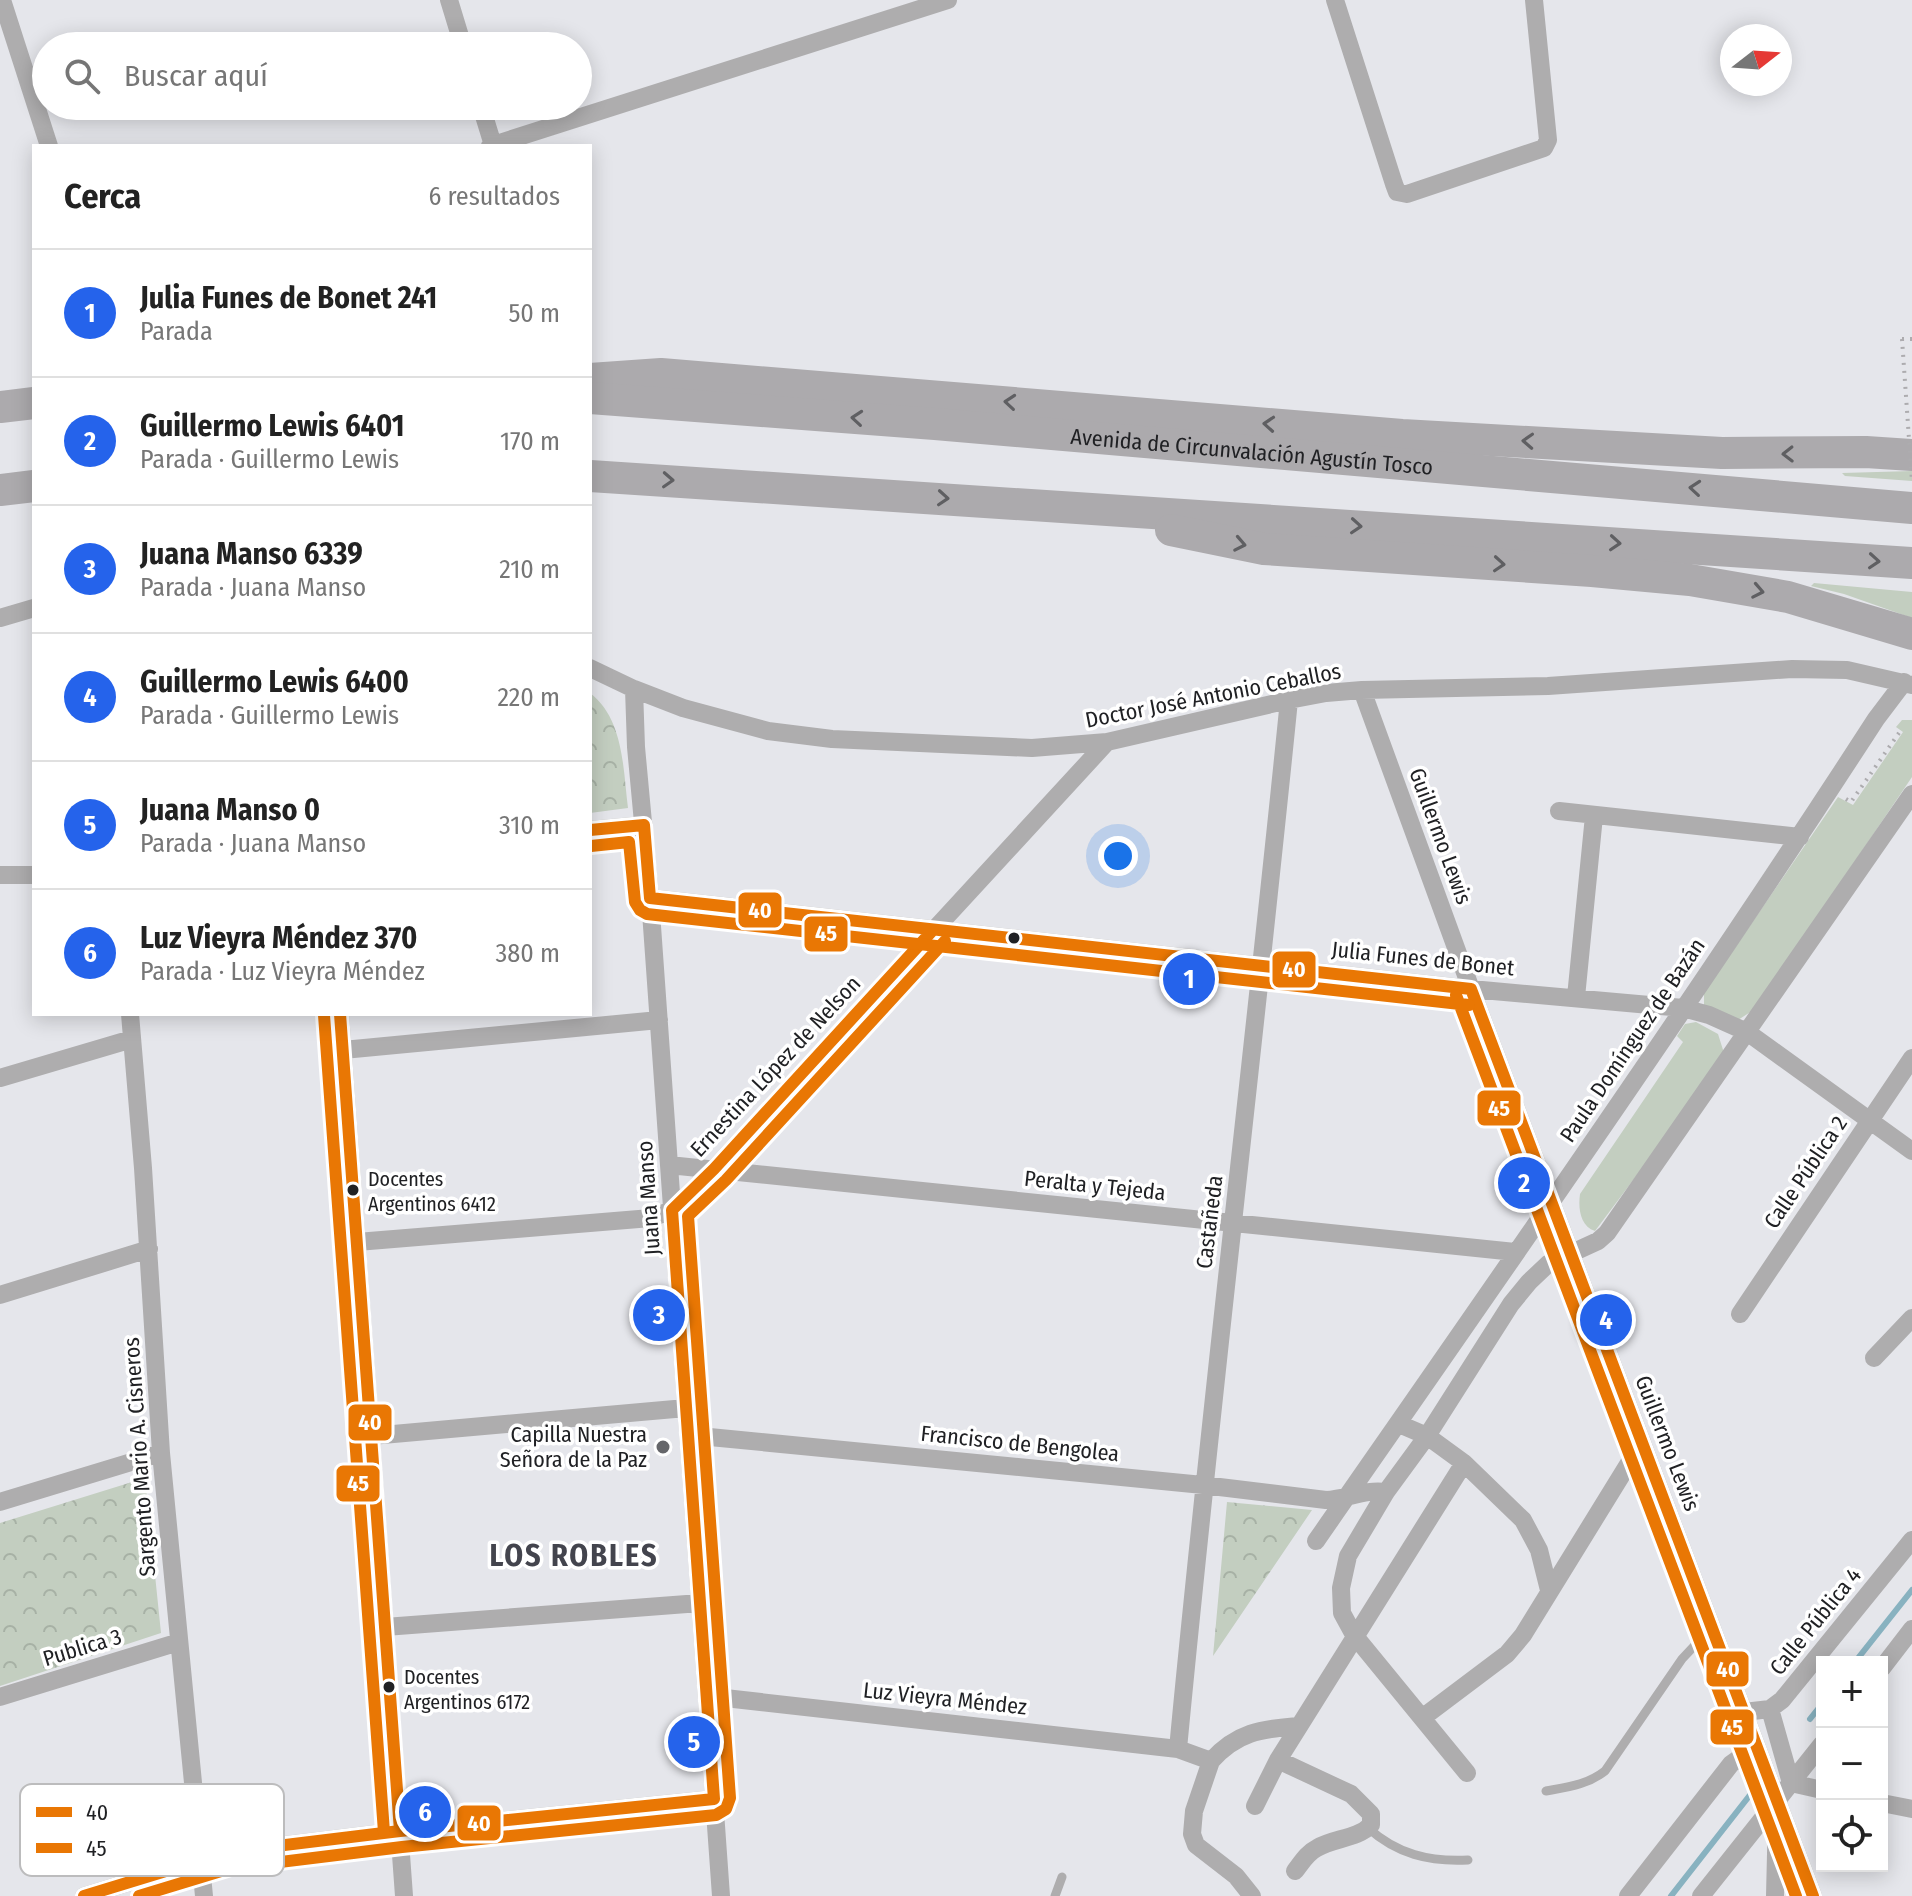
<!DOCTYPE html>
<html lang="es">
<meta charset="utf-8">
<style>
body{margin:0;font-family:"Fira Sans Condensed",sans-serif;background:#f6f6f6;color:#222}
.controls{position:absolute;right:24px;bottom:24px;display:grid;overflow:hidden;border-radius:0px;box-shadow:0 4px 20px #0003}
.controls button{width:72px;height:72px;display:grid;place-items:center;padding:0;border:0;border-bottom:2px solid #e0e0e0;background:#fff;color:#222;font:40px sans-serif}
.compass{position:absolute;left:1720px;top:24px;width:72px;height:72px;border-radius:50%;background:#fff;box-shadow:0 4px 20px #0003;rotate:73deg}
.you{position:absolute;left:1118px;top:856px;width:28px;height:28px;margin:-20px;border:6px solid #fff;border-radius:50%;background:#1a73e8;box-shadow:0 0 0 12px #1a73e833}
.badge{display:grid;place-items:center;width:52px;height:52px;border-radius:50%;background:#2563eb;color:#fff;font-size:26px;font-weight:700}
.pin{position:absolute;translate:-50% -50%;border:4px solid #fff;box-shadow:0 2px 8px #0006}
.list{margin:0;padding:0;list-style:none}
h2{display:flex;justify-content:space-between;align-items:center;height:104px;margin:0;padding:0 32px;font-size:34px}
h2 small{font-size:26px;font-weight:400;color:#767676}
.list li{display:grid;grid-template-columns:52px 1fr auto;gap:24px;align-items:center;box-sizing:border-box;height:128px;padding:0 32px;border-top:2px solid #e0e0e0}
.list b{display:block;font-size:30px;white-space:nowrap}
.list p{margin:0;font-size:26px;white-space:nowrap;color:#767676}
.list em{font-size:26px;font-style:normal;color:#767676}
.icon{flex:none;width:44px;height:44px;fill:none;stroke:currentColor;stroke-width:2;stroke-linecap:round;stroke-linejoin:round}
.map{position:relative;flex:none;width:1912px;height:1896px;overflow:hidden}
.search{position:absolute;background:#fff;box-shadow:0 4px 20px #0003;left:32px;top:32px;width:560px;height:88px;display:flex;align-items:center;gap:20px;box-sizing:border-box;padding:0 28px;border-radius:44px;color:#767676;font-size:30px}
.panel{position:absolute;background:#fff;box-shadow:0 4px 20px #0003;left:32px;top:144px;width:560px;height:872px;border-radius:0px}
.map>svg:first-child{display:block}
</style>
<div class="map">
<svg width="1912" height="1896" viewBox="0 0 1912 1896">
<defs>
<pattern id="park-crowns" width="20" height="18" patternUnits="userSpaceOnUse" patternTransform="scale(2)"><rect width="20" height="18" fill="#c3cec0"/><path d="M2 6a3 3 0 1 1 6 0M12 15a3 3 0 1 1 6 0" fill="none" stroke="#a7b1a5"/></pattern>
</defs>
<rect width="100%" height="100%" fill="#e5e6eb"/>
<!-- grass -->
<path fill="#c3cec0" d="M1912 471V481L1845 476 1842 473Z
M1814 583 1912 592V618L1844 594 1811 586Z
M1902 720H1912V777L1755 1009 1738 1020 1704 1006V993L1838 797 1853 805 1903 732 1896 727Z
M1696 1022 1718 1034 1724 1053 1723 1060 1595 1231C1580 1226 1578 1208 1580 1194L1683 1042 1677 1036 1685 1024Z"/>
<!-- park -->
<path fill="url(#park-crowns)" d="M590 693C624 719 623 769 628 808L590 813Z
M145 1478 161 1633 0 1686V1523Z
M1227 1502 1312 1510 1213 1656Z"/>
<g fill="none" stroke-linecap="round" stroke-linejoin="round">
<!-- stream -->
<path stroke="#88b2c0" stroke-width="6" d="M1855 1662 1912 1590
M1810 1719 1822 1704
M1671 1896 1750 1795"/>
<!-- path -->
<path stroke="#adacaf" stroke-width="4" stroke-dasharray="2 6" stroke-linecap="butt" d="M1902 339H1912
M1846 799 1851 802 1901 730"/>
<!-- service -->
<path stroke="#aeadae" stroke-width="9" d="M1546 1791C1568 1787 1587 1785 1605 1771L1682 1659 1712 1627
M1368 1828C1397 1854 1429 1862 1468 1860
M1055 1896 1062 1877"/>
<!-- minor -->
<path stroke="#aeadae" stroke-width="18" d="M2 0 49 146
M449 0 463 46
M1335 0 1394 184 1397 192 1407 194 1544 148 1548 140 1534 0
M481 106 493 145
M490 146 948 0
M0 618 34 608
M590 668 634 689 683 708 768 731 832 739 1032 748 1107 742 1289 700 1326 693 1362 690 1548 686 1792 669 1847 670 1912 685
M634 689 636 747 650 898 721 1896
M1362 690 1471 989 1813 1896
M1559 811 1800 837
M590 830 644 825
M0 875H34
M650 898 1471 989 1683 1008 1709 1015 1747 1032 1912 1151
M1576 997 1594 816
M130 1014 143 1168 161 1453 204 1896
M340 1014 404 1896
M343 1050 659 1020
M0 1078 132 1039
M669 1165 1515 1252
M357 1242 651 1218 672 1210 714 1169 1107 742
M0 1295 149 1249
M1740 1314 1912 1058
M1874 1358 1912 1318
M1399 1424 1427 1436 1464 1463 1523 1520 1539 1550 1549 1590
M689 1435 1203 1485 1326 1500C1347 1499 1365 1489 1386 1492
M371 1436 686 1408
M0 1502 161 1453
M1316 1541C1505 1269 1696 997 1876 719L1904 682
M385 1627 700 1603
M1882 1668 1912 1629
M707 1696 1178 1749 1211 1761C1237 1732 1261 1729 1298 1726
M0 1697 179 1642
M1770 1709 1791 1783
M1744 1712 1770 1709 1782 1700 1912 1540
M1422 1718 1507 1654 1523 1635 1642 1442
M1178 1749C1211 1399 1254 1050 1289 700
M1278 1760 1351 1794 1371 1814V1825C1357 1839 1334 1838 1317 1848 1307 1853 1302 1862 1295 1871
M1211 1761 1194 1811 1192 1834 1196 1845 1236 1876 1252 1896
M1467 1773 1354 1635 1342 1613 1341 1588 1348 1556 1386 1492 1427 1436 1511 1304 1529 1282 1548 1264 1598 1241 1607 1233 1912 794
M1791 1783 1822 1790
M1882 1803 1912 1809
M1255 1806 1278 1760 1464 1463
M84 1896 228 1852 400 1831 714 1799
M1628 1896 1731 1764 1756 1746
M1701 1896 1822 1744
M1775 1896 1777 1811"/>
<!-- motorway -->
<g stroke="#acaaad" stroke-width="32">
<path d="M590 379 661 374 1402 435 1722 453 1866 452 1912 455"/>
<path id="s1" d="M590 398 935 424 1912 508"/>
<path d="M0 407 34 403"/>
<path d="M590 476 1912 563"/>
<path d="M0 490 34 486"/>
<path d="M1171 530 1264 549 1592 571 1690 580 1788 597 1912 634"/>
</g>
<!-- path-bridge -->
<path stroke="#adacaf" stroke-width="4" stroke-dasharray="2 6" stroke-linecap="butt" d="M1902 339 1912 482"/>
<!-- bus-1 casing -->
<g stroke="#fff" stroke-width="18">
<path id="bus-1" d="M590 830 644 825 650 898 1471 989
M1471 989 1813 1896
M340 1014 400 1831
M84 1896 228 1852 400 1831 714 1799 672 1210 714 1169 933 930"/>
</g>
<!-- bus-2 casing -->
<g stroke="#fff" stroke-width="18">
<path id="bus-2" d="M591 846 629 842 635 902 640 910 647 914 1469 1005
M1456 995 1796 1896
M324 1015 384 1832
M139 1896 231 1868 402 1847 716 1815 726 1809 730 1798 688 1216 726 1180 945 941"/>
</g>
<!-- bus-1 -->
<use href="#bus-1" stroke="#e97704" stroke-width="12"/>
<!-- bus-2 -->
<use href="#bus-2" stroke="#e97704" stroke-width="12"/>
</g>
<!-- one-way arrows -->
<defs><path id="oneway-chevron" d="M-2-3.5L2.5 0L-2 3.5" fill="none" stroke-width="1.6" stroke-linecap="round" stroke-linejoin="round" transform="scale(2)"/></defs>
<g stroke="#5f5f62">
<use href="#oneway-chevron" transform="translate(1010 402) rotate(-175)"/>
<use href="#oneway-chevron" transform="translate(857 418) rotate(-175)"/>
<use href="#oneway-chevron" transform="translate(1269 424) rotate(-176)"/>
<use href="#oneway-chevron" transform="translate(1528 441) rotate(-177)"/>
<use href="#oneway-chevron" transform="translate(1788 454) rotate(179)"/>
<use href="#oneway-chevron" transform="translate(668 480) rotate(3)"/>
<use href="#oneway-chevron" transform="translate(1695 488) rotate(-175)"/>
<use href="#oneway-chevron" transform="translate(943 498) rotate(4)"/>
<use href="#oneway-chevron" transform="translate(1356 526) rotate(4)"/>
<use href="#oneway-chevron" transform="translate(1615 543) rotate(4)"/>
<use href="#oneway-chevron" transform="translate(1240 544) rotate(11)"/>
<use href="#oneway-chevron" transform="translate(1874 561) rotate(4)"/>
<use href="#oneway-chevron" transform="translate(1499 564) rotate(4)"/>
<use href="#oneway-chevron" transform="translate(1758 591) rotate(11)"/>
</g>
<!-- markers -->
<g fill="#202124" stroke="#fff" stroke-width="3">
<circle cx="1014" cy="938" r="7"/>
<circle cx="353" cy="1190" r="7"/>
<circle cx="389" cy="1687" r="7"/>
</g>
<circle fill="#65666a" stroke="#fff" stroke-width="3" cx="663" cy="1447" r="8"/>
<g text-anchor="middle" stroke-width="7" stroke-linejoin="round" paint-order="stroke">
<!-- bus labels -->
<g font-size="20" fill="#202124" stroke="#fff" text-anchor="start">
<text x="368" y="1186">Docentes<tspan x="368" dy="25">Argentinos 6412</tspan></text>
<text x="404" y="1684">Docentes<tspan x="404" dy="25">Argentinos 6172</tspan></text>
</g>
<!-- street labels -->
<g font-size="22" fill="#202124" stroke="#fff">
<text dy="8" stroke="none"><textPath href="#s1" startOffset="664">Avenida de Circunvalación Agustín Tosco</textPath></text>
<text transform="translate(1213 695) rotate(-11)" y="8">Doctor José Antonio Ceballos</text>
<text transform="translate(1441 836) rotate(70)" y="8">Guillermo Lewis</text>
<text transform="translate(1423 958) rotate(6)" y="8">Julia Funes de Bonet</text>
<text transform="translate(1632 1040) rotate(-56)" y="8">Paula Domínguez de Bazán</text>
<text transform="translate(775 1066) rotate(-47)" y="8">Ernestina López de Nelson</text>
<text transform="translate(1805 1172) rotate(-56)" y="8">Calle Pública 2</text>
<text transform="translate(1095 1185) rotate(6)" y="8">Peralta y Tejeda</text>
<text transform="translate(648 1198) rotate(-94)" y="8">Juana Manso</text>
<text transform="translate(1209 1222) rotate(-83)" y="8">Castañeda</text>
<text transform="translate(1020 1443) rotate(6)" y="8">Francisco de Bengolea</text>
<text transform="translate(1668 1443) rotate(69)" y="8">Guillermo Lewis</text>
<text transform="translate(139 1457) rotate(-94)" y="8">Sargento Mario A. Cisneros</text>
<text transform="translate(1815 1621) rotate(-51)" y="8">Calle Pública 4</text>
<text transform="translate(82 1647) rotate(-17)" y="8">Publica 3</text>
<text transform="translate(945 1698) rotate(6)" y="8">Luz Vieyra Méndez</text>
</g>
<!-- poi labels -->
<g font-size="22" fill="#202124" stroke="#fff" text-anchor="end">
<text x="647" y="1442">Capilla Nuestra<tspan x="647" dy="25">Señora de la Paz</tspan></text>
</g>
<!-- district labels -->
<g font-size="30" font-weight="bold" letter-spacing="2" fill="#43444d" stroke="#fff">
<text x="574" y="1566">LOS ROBLES</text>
</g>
</g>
<!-- legend -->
<rect x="20" y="1784" width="264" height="92" rx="12" fill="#fff" stroke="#bcbcbd" stroke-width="2"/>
<rect x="36" y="1807" width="36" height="10" fill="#e97704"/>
<rect x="36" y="1843" width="36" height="10" fill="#e97704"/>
<g font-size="22" fill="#202124">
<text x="86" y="1820">40</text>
<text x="86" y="1856">45</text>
</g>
<g stroke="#fff" stroke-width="3">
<rect x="737" y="891" width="46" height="38" rx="8" fill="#e97704"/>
<rect x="803" y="915" width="46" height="38" rx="8" fill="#e97704"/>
<rect x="1271" y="950" width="46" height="39" rx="8" fill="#e97704"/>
<rect x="1476" y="1089" width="46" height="38" rx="8" fill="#e97704"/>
<rect x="347" y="1403" width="46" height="39" rx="8" fill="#e97704"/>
<rect x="335" y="1464" width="46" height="39" rx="8" fill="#e97704"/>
<rect x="1705" y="1650" width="45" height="38" rx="8" fill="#e97704"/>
<rect x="1709" y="1708" width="46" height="38" rx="8" fill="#e97704"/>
<rect x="456" y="1804" width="46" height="38" rx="8" fill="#e97704"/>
</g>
<g font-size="22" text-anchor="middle" font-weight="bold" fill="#fff">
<text x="760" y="918">40</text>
<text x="826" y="941">45</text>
<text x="1294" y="977">40</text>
<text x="1499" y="1116">45</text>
<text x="370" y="1430">40</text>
<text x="358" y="1491">45</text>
<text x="1728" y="1677">40</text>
<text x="1732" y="1735">45</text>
<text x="479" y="1831">40</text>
</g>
</svg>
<div class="controls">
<button>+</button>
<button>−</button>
<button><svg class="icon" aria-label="locate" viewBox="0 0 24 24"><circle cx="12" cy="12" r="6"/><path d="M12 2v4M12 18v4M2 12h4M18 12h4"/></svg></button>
</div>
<svg class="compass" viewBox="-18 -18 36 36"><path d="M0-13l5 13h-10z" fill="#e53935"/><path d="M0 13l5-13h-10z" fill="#767676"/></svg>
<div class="you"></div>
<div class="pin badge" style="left:1189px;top:979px">1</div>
<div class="pin badge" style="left:1524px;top:1183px">2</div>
<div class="pin badge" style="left:659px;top:1315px">3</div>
<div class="pin badge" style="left:1606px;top:1320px">4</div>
<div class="pin badge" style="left:694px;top:1742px">5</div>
<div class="pin badge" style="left:425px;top:1812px">6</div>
<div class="search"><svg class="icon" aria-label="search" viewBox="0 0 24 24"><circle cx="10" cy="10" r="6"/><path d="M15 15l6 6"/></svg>Buscar aquí</div>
<section class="panel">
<h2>Cerca<small>6 resultados</small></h2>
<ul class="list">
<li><span class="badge">1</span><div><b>Julia Funes de Bonet 241</b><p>Parada</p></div><em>50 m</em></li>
<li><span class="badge">2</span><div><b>Guillermo Lewis 6401</b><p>Parada · Guillermo Lewis</p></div><em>170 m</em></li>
<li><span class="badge">3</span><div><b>Juana Manso 6339</b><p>Parada · Juana Manso</p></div><em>210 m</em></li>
<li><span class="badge">4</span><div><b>Guillermo Lewis 6400</b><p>Parada · Guillermo Lewis</p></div><em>220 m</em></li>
<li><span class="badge">5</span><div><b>Juana Manso 0</b><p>Parada · Juana Manso</p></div><em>310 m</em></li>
<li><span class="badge">6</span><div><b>Luz Vieyra Méndez 370</b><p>Parada · Luz Vieyra Méndez</p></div><em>380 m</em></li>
</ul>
</section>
</div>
